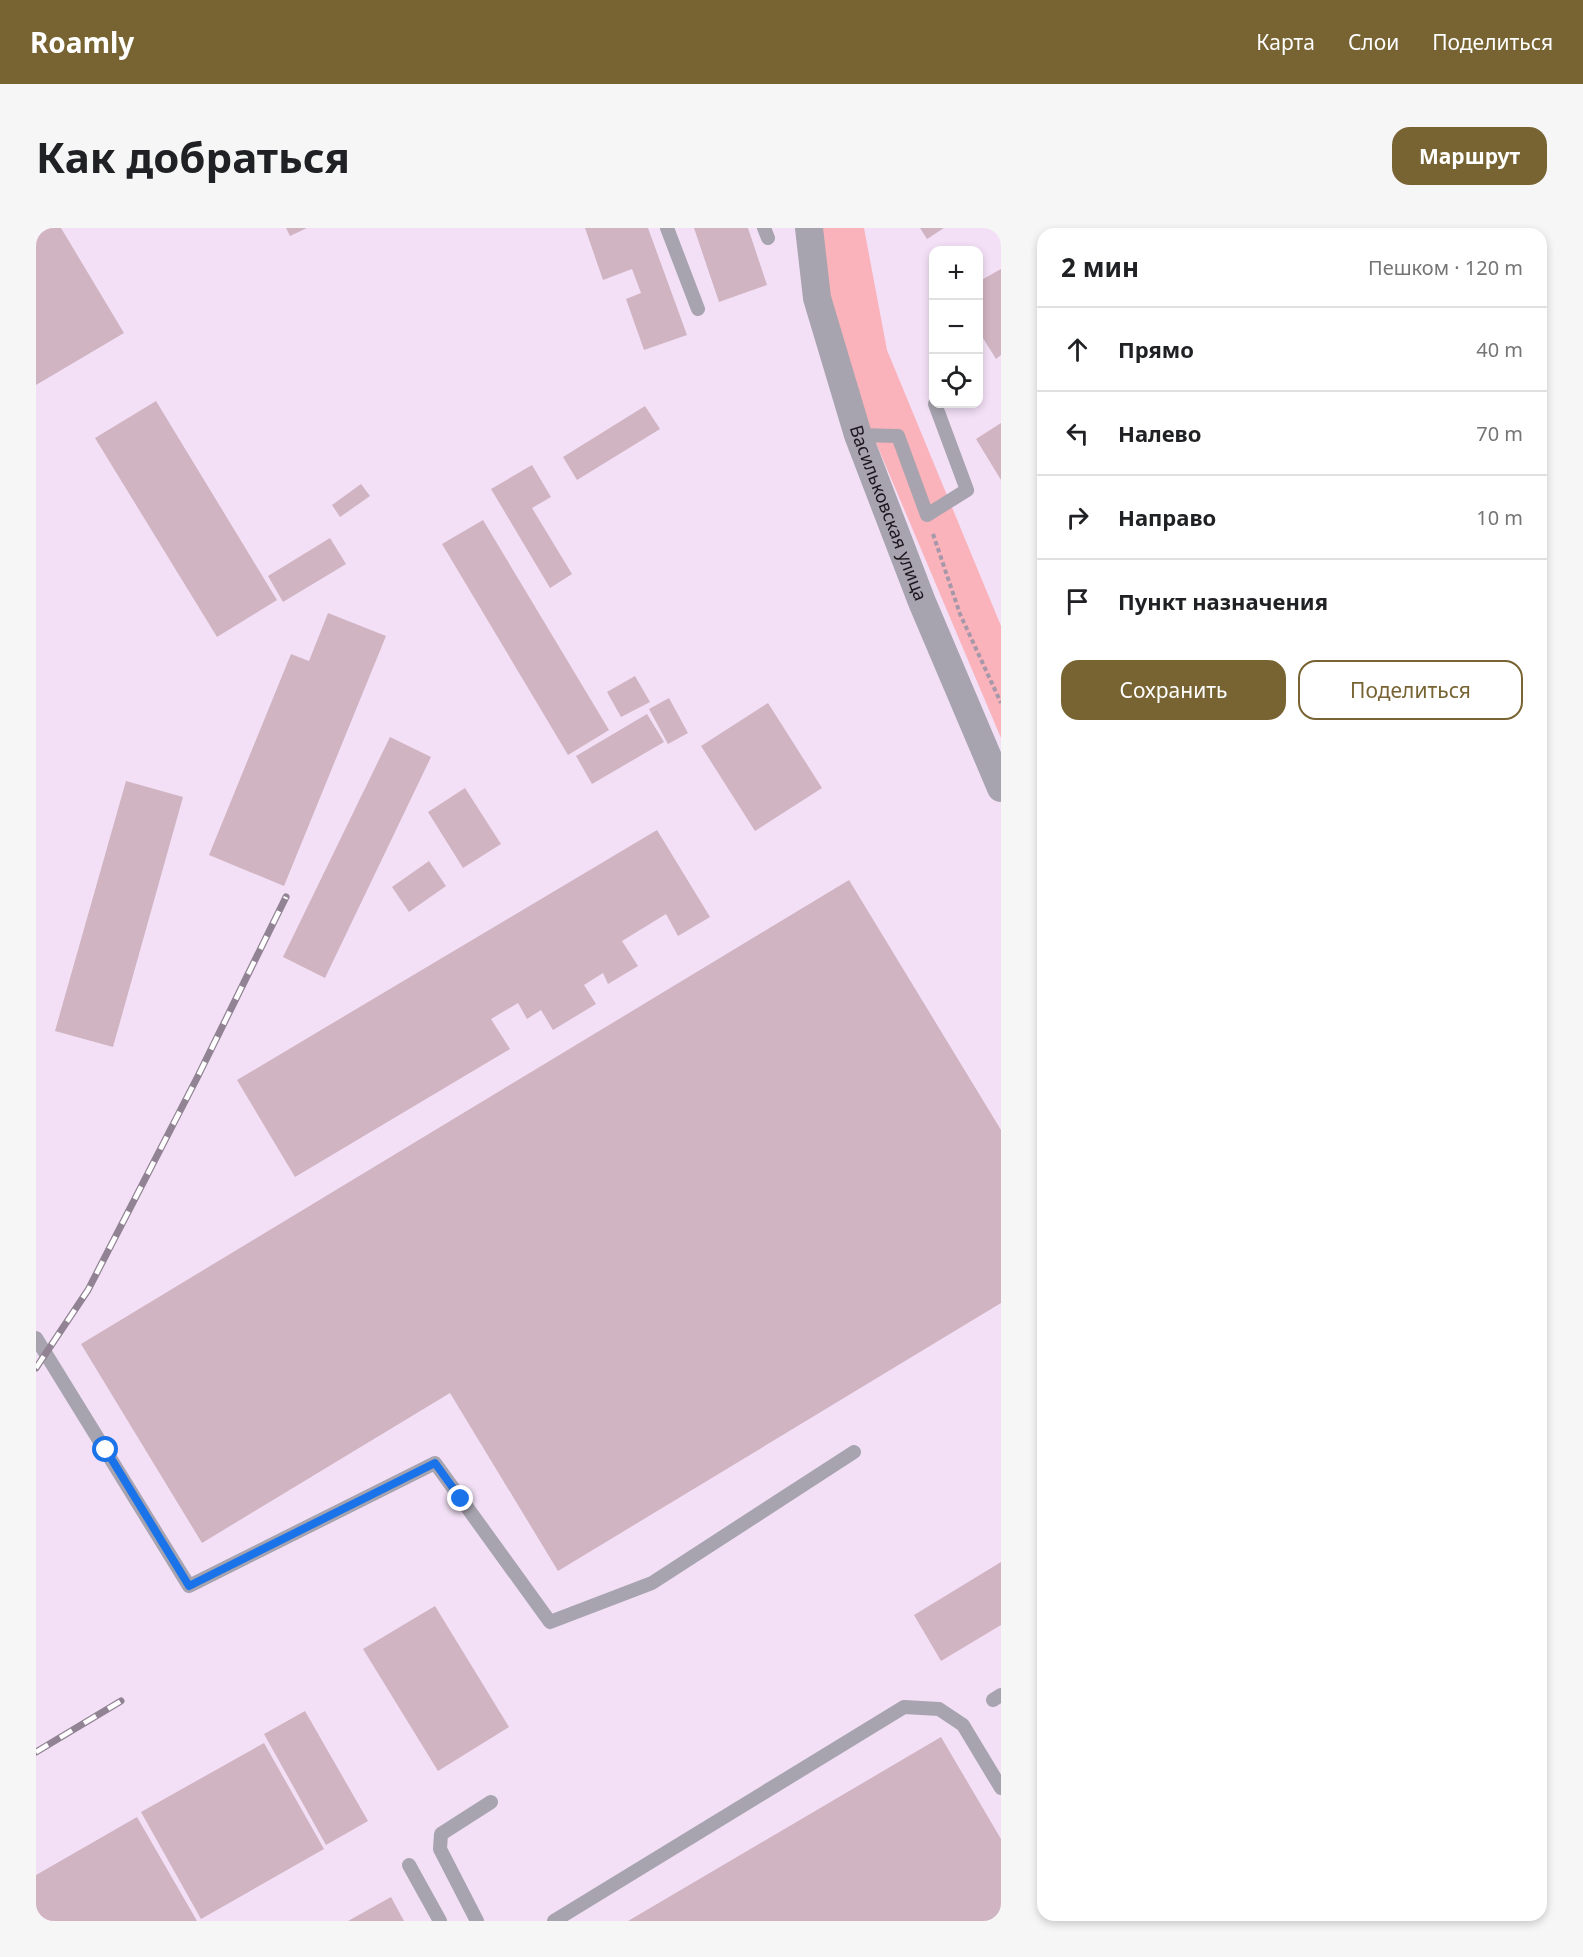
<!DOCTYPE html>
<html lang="ru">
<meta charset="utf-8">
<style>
body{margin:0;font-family:"Noto Sans",sans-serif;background:#f6f6f6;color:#202124}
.controls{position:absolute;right:18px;top:18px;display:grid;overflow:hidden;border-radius:12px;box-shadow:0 3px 9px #0003}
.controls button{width:54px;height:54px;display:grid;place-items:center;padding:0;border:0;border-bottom:2px solid #e0e0e0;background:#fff;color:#202124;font:30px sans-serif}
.stop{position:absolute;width:18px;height:18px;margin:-14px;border:4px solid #1a73e8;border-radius:50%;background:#fff}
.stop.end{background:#1a73e8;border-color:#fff;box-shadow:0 2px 6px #0008}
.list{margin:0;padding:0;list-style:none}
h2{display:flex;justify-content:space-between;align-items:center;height:78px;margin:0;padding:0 24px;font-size:26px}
h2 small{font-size:20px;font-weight:400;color:#757577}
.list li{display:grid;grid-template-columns:39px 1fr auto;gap:18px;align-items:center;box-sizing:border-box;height:84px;padding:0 24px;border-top:2px solid #e0e0e0}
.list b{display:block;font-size:22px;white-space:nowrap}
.list em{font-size:20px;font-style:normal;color:#757577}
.actions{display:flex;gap:12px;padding:18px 24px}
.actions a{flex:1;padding:14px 0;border:2px solid #776432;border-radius:18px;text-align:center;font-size:21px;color:#776432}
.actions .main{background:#776432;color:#fff}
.icon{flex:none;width:33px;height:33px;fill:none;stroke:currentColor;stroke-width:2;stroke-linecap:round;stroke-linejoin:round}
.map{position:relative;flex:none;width:965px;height:1693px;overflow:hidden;border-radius:18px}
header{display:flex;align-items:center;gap:36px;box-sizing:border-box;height:84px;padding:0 30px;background:#776432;color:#fff}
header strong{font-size:28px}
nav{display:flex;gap:33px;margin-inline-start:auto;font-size:21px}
.intro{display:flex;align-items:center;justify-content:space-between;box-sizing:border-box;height:144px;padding:0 36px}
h1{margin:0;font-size:42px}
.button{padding:15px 27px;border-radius:18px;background:#776432;color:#fff;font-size:21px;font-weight:700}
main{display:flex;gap:36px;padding:0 36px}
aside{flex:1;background:#fff;border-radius:18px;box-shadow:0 3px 9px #0003}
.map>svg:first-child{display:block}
</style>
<header>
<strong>Roamly</strong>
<nav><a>Карта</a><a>Слои</a><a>Поделиться</a></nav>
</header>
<div class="intro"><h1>Как добраться</h1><a class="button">Маршрут</a></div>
<main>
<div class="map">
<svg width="965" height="1693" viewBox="0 0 965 1693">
<rect width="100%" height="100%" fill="#f3e0f6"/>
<!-- green -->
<path fill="#fab3ba" d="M783 0H828L851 122 965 398V510L835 203 789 66Z"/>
<!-- building -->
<path fill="#d0b4c2" d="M0 0H25L88 105 0 157Z
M250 0H271L254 8Z
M549 0H612L651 107 608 122 590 71 605 65 596 41 567 52Z
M658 0H712L731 57 683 74Z
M884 0H908L891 11Z
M965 41V127L960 131 942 102V54Z
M120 173 241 372 181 409 59 210Z
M609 178 624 201 541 252 527 229Z
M965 195V252L940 211Z
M496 237 515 269 496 280 536 346 514 360 455 261Z
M325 256 334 268 304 289 296 277Z
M447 292 573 502 532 527 406 316Z
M294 310 310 336 247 374 232 348Z
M292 385 350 408 248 658 173 627 255 426 273 433Z
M599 448 614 474 585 489 571 464Z
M633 470 652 505 632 516 613 481Z
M732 475 786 560 719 603 665 518Z
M611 486 628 514 556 556 540 528Z
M354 509 395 529 289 750 247 729Z
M90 553 147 569 77 819 19 803Z
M429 560 465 616 427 640 392 584Z
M621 602 674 689 642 708 630 686 586 713 602 738 572 756 567 745 548 757 560 776 517 802 505 782 491 791 482 775 455 791 474 821 259 949 201 852Z
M393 633 410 658 373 684 356 659Z
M813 652 965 902V1075L522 1343 414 1165 166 1315 45 1116Z
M965 1334V1397L905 1433 878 1387Z
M399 1378 473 1499 402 1543 327 1421Z
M269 1483 332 1593 290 1617 228 1506Z
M905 1509 965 1611V1693H592Z
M228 1515 288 1621 165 1691 105 1584Z
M101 1589 161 1693H0V1647Z
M355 1669 368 1693H312Z"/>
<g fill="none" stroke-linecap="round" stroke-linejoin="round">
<!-- path -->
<path stroke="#a698a9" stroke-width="4" stroke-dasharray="4.5 3" stroke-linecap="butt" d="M897 306 924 386 965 475"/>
<!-- service -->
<path stroke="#a7a4af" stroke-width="14" d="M631 0 662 81
M728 0 732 10
M822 207 862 208 891 287 931 262 899 176
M0 1110 153 1358 399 1235 514 1394 616 1355 818 1224
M957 1472 965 1467
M373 1637 404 1693
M441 1693 404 1621 405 1606 455 1574
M518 1693 868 1479 903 1481 927 1497 965 1560"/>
<!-- minor -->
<path stroke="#a7a4af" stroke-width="28" id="s1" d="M773 0 781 70 822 207 886 374 965 560"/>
<!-- rail casing -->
<g stroke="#918393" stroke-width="7">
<path id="rail" d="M0 1140 52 1062 162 848 250 669
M0 1524 85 1473"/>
</g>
<!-- rail -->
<use href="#rail" stroke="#fff" stroke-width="4.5" stroke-dasharray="14" stroke-linecap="butt"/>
</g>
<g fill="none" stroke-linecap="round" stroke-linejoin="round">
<!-- route -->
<path stroke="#1a73e8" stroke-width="8" d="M70 1222 153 1358 399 1235 425 1271"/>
</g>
<g text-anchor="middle" stroke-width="4.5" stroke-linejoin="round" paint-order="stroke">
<!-- street labels -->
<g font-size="18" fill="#1c151d" stroke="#fff">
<text dy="6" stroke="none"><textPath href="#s1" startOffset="297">Васильковская улица</textPath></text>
</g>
</g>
</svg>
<div class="controls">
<button>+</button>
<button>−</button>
<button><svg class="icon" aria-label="locate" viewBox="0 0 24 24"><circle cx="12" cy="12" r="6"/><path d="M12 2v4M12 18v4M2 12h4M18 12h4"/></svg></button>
</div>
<div class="stop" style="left:70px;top:1222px"></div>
<div class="stop end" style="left:425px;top:1271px"></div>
</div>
<aside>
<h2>2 мин<small>Пешком · 120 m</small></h2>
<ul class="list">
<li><svg class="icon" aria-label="ahead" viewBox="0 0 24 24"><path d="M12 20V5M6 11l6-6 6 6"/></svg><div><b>Прямо</b></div><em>40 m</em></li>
<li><svg class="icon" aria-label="left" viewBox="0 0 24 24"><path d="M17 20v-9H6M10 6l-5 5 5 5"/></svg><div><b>Налево</b></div><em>70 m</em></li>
<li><svg class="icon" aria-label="right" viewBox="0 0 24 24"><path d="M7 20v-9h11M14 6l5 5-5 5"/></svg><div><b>Направо</b></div><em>10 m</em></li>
<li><svg class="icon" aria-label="arrive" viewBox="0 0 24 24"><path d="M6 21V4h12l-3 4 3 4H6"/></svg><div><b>Пункт назначения</b></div></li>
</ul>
<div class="actions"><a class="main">Сохранить</a><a>Поделиться</a></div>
</aside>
</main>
